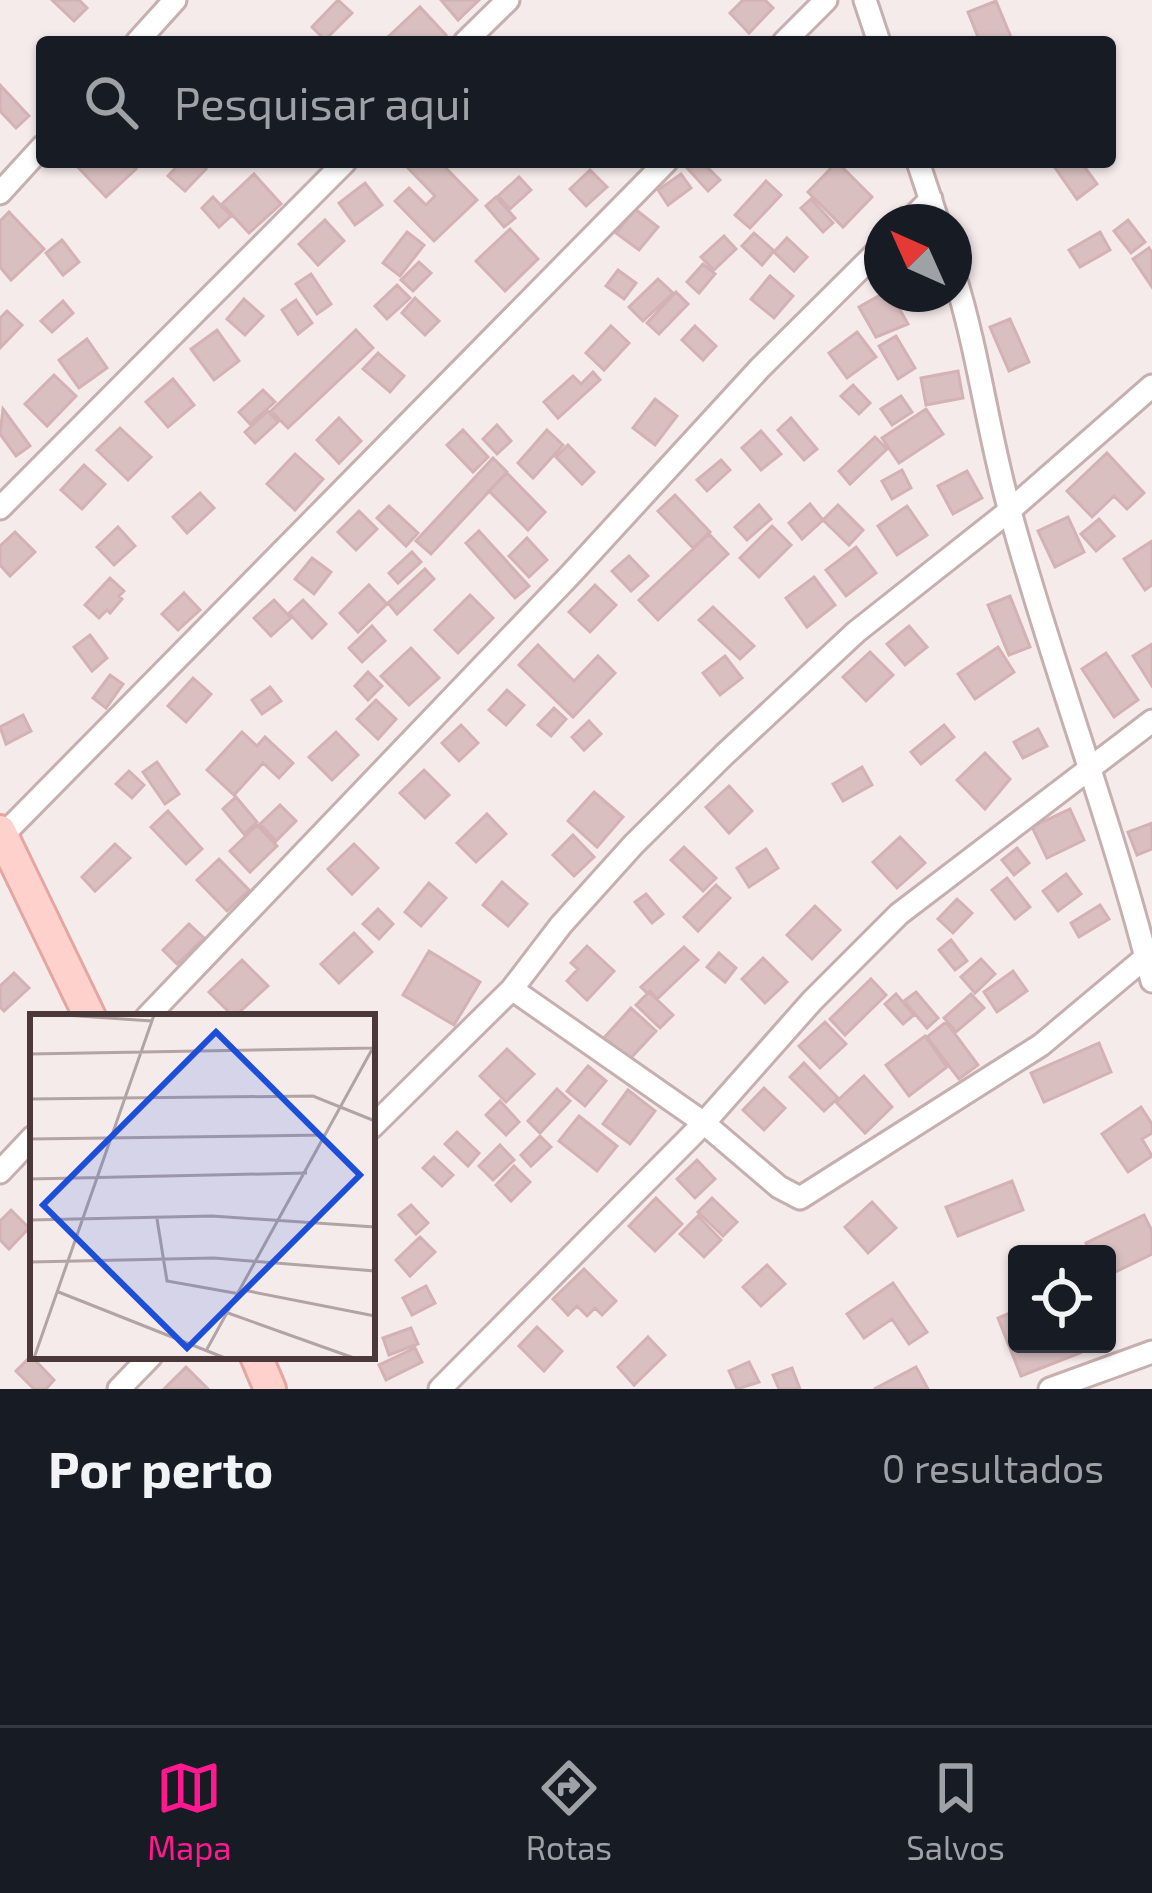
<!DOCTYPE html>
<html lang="pt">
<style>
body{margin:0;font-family:"Exo 2",sans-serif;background:#20242c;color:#f1f3f6}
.controls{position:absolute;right:36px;bottom:36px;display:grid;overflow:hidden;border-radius:12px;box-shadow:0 3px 9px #0004}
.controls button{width:108px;height:108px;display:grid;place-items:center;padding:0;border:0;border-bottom:3px solid #363941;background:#171b24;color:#f1f3f6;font:60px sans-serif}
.compass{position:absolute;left:864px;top:204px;width:108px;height:108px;border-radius:50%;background:#171b24;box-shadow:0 3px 9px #0004;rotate:315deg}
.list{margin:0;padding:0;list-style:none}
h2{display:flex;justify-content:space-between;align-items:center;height:156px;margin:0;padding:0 48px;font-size:51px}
h2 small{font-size:39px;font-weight:400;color:#9ea1a6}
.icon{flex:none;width:66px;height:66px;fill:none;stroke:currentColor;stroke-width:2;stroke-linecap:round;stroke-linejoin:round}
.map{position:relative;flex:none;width:1152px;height:1389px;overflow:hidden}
.search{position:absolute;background:#171b24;box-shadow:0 3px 9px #0004;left:36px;right:36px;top:36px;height:132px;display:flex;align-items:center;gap:30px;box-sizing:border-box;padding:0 42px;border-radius:12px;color:#9ea1a6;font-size:45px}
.sheet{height:336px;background:#171b24}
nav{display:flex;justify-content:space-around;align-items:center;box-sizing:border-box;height:168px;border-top:3px solid #363941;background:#171b24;font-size:33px;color:#9ea1a6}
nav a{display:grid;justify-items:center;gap:6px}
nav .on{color:#ff198e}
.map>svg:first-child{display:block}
</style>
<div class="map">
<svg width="1152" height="1389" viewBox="0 0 1152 1389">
<rect width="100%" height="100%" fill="#f6ebeb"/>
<!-- building -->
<path fill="#d9bfc0" stroke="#d4b2b3" stroke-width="3" d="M52 0H79L87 8 74 21Z
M338 0 352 13 325 40 312 27Z
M441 0H479L458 20Z
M743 0H765L773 8 749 33 730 13Z
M996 1 1013 42H980L968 12Z
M420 7 446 35 439 42H393L388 37Z
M0 85 29 116 16 128 0 111Z
M73 162H129L136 169 106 197Z
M181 162H199L206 169 185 191 168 176Z
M414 162H440L477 200 434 241 395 201 409 188 426 205 435 196 408 168Z
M694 162H702L720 180 708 191 687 168Z
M837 162 872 197 843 227 808 192Z
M1051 162H1081L1097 184 1077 199Z
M590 170 607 187 586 206 570 189Z
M254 174 281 204 249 233 222 204Z
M681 174 691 188 668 205 658 190Z
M519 177 531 190 510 209 498 196Z
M766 181 781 195 750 228 735 215Z
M365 183 382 205 355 225 339 203Z
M213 197 231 216 219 227 202 208Z
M496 197 515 218 504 227 486 206Z
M811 199 833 223 823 232 801 208Z
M635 209 658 227 639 250 616 233Z
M9 212 44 249 11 280 0 267V221Z
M325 220 344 241 318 265 299 244Z
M1128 220 1145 242 1131 253 1114 231Z
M510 229 538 259 505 291 476 261Z
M407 232 424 245 400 276 383 263Z
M1100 232 1110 250 1080 267 1069 250Z
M754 233 774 251 762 265 742 246Z
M724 236 736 249 714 270 701 257Z
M787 238 807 257 794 271 774 252Z
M62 240 79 262 63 275 46 253Z
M1149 248 1152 253V287L1133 259Z
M419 262 431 273 413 291 401 280Z
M703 264 715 274 699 293 687 282Z
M618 270 636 283 624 299 606 286Z
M311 274 331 304 317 314 296 284Z
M770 276 793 296 774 318 751 299Z
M658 279 673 293 643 321 629 307Z
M397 285 410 298 387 319 375 306Z
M676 292 688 304 659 334 647 323Z
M882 294H891L908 324 876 337 859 307Z
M415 298 439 321 425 335 402 313Z
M244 299 263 316 245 335 227 319Z
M296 300 312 323 298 334 282 310Z
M63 301 73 313 52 332 41 321Z
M7 311 22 325 0 348V318Z
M1010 319 1029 362 1009 371 990 327Z
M611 326 629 343 604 370 586 353Z
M695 326 716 346 703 360 682 340Z
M217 330 239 361 214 380 191 349Z
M356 330 373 348 288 428 271 411Z
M857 332 876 357 847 378 829 353Z
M896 336 915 368 898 379 879 346Z
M87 339 107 368 79 388 59 360Z
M378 353 404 376 390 392 363 369Z
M958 371 963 398 926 405 921 378Z
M593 372 600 380 558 418 544 402 573 376 581 384Z
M54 375 76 396 47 426 25 404Z
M173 379 194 405 168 427 146 402Z
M853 385 870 403 859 414 841 396Z
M263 390 275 402 250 424 239 412Z
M901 396 912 412 892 425 881 409Z
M655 399 677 416 655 445 633 428Z
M3 409 30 446 16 456 0 434Z
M926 409 943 434 899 463 882 438Z
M268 411 278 422 255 443 245 432Z
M339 418 361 441 339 463 317 440Z
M791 418 817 449 804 460 778 430Z
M497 425 511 441 497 454 483 439Z
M120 428 151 457 128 480 97 450Z
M463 430 488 457 473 472 447 445Z
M547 430 563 445 533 478 518 463Z
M761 431 781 454 761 470 742 448Z
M875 437 887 449 850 484 839 471Z
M568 445 594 472 582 484 556 457Z
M1107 453 1144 493 1127 509 1114 496 1092 517 1067 491Z
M295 454 323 479 295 510 267 484Z
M493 458 507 472 431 554 416 541Z
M721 460 730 470 707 491 697 480Z
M84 465 105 484 82 509 61 490Z
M902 470 911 488 892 499 882 481Z
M967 471 982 498 953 514 938 486Z
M507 473 545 512 528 530 489 491Z
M200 493 214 508 187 533 173 517Z
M675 495 710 532 693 548 658 511Z
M810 504 823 520 802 539 789 523Z
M759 505 771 519 747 540 735 527Z
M838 505 863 530 849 545 823 520Z
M389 506 418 533 406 546 377 518Z
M907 506 927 535 897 555 878 526Z
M359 511 377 529 356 550 338 532Z
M1068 517 1084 552 1055 567 1038 531Z
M1099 519 1114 536 1096 551 1081 534Z
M772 526 791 545 759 577 740 558Z
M118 527 135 546 114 565 97 547Z
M479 531 529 586 515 598 466 543Z
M15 532 35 552 10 576 0 565V546Z
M709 534 728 554 658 620 639 600Z
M527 538 547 560 529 577 509 556Z
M1152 541V585L1145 590 1124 559Z
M856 547 876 573 846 596 826 570Z
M412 552 421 562 398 583 389 573Z
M629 556 648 576 631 591 612 571Z
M312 558 331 572 314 594 295 579Z
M425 569 434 579 397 614 388 603Z
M814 577 835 605 807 627 786 598Z
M110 578 124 591 119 596 122 599 110 613 107 610 99 618 85 605Z
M369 585 387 604 358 632 340 613Z
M595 585 616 605 590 632 569 612Z
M184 593 200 610 178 630 162 614Z
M470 595 493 618 458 653 435 630Z
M1010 596 1030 647 1009 655 988 605Z
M274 600 291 618 271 636 254 618Z
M303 600 326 624 312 638 289 613Z
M713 607 754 646 740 659 699 620Z
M372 626 385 641 362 662 349 648Z
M909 626 927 647 905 665 887 644Z
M90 635 107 658 92 671 74 647Z
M1152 644V686L1133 656Z
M538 645 574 681 598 656 615 673 573 717 519 665Z
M998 647 1014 672 975 699 958 674Z
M411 648 439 678 409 705 381 676Z
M870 652 893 675 866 701 843 677Z
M1106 653 1138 700 1114 717 1082 669Z
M725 656 742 678 720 695 703 673Z
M368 672 382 686 368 700 355 686Z
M110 675 123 684 106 708 93 698Z
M193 678 211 694 186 722 168 706Z
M270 687 281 701 262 714 252 700Z
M507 690 524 705 506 725 489 710Z
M376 700 396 719 378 739 357 719Z
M554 708 566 719 551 736 538 725Z
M23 715 31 731 6 744 0 727Z
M589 721 601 734 584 750 572 737Z
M461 725 478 743 459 761 442 743Z
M944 725 954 737 921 764 911 752Z
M1038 729 1047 746 1023 758 1014 742Z
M242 732 257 746 265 737 293 763 279 778 263 763 234 795 207 770Z
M336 732 358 755 332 780 309 757Z
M985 753 1010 779 985 809 957 780Z
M157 762 179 794 165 804 143 772Z
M862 767 872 785 843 801 833 784Z
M424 770 449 795 425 818 400 793Z
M129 771 144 785 132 798 116 784Z
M729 786 752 811 729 833 706 807Z
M594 792 623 817 597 847 568 821Z
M236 797 257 822 244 834 223 809Z
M280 805 296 821 276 841 260 824Z
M1070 809 1084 840 1047 858 1032 827Z
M168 811 202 849 186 864 151 827Z
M487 814 506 834 476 862 457 843Z
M1152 823V849L1137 855 1128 832Z
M257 825 277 846 250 872 230 851Z
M573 835 594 857 574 876 553 855Z
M900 837 925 863 897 888 873 862Z
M115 844 130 858 95 891 82 877Z
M354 844 378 868 352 894 328 869Z
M684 847 716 878 703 891 671 860Z
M1017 848 1029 863 1014 875 1002 860Z
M766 849 778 868 749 887 737 868Z
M219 859 249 890 227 911 197 880Z
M1066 874 1081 894 1058 911 1043 891Z
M1007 878 1030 907 1015 919 992 890Z
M502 882 527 904 508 926 483 905Z
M429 883 446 898 421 926 405 912Z
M716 885 730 898 698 931 684 917Z
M646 894 663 914 652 923 635 902Z
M957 899 972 913 953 933 938 919Z
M1100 905 1109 919 1079 937 1071 923Z
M815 906 840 930 812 959 787 935Z
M378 909 393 924 379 939 363 924Z
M189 924 204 938 177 964 163 950Z
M354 933 372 952 339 983 321 964Z
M951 940 967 961 955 970 939 950Z
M587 946 614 971 587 1000 567 981 578 969 571 963Z
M684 947 698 960 657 999 650 991 647 993 641 987Z
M429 951 480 982 454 1025 403 995Z
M719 953 736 968 725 982 707 967Z
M763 958 787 982 765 1003 742 979Z
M981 959 995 974 975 993 961 977Z
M242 960 268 986 234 1017 209 992Z
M1013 971 1027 991 997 1012 984 992Z
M14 973 29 988 4 1011 0 1007V986Z
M871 979 886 995 845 1035 830 1019Z
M649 992 673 1015 660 1028 636 1005Z
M916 992 938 1018 927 1028 904 1001Z
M896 994 914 1015 903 1024 885 1004Z
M971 994 984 1008 956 1032 944 1018Z
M631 1008 656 1031 627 1062 603 1039Z
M825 1022 846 1044 820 1068 799 1046Z
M946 1022 978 1065 959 1079 927 1037Z
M925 1036 947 1067 909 1096 886 1065Z
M1099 1043 1111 1072 1044 1102 1031 1073Z
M507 1049 534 1074 506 1102 480 1076Z
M804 1063 838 1098 824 1111 790 1077Z
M588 1066 606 1081 585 1106 567 1091Z
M864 1076 892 1107 865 1133 836 1102Z
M764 1088 785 1108 764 1130 743 1110Z
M557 1089 570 1101 540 1133 528 1121Z
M628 1090 655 1111 630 1144 603 1124Z
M500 1101 519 1122 506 1135 486 1115Z
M1141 1107 1152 1124V1133L1142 1139 1152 1156 1128 1172 1102 1134Z
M579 1116 617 1146 597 1171 559 1141Z
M457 1132 479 1153 468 1166 445 1144Z
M540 1136 551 1147 531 1166 521 1155Z
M500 1145 514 1160 493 1180 479 1166Z
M434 1157 453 1175 442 1186 423 1168Z
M697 1160 715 1179 695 1198 677 1179Z
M514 1166 530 1182 511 1201 496 1185Z
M1012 1181 1023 1210 958 1236 946 1207Z
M656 1198 682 1224 655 1251 629 1226Z
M712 1198 737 1222 723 1236 698 1212Z
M872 1202 896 1228 868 1253 845 1227Z
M411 1205 428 1223 416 1234 399 1215Z
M11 1210 29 1228 9 1249 0 1240V1221Z
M1144 1215 1152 1231V1254L1107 1276V1254H1091L1086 1243Z
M698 1216 721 1240 704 1257 680 1234Z
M420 1237 435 1252 410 1276 396 1260Z
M767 1265 785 1284 761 1306 743 1287Z
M584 1269 616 1301 602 1315 595 1308 587 1316 577 1306 568 1315 553 1299Z
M893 1283 927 1332 909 1344 892 1319 864 1338 847 1314Z
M426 1286 435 1303 412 1315 403 1298Z
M1017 1310V1344H1076L1080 1353 1021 1376 998 1318Z
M537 1327 562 1351 544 1371 519 1346Z
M411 1328 418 1344 389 1355 383 1338Z
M648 1337 665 1355 634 1385 618 1367Z
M415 1348 422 1362 386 1380 379 1365Z
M31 1356 54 1380 46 1389H34L16 1371Z
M749 1362 759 1382 737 1389 729 1371Z
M186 1367 208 1389H164Z
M916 1367 928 1389H874Z
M792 1368 800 1389H779L773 1375Z"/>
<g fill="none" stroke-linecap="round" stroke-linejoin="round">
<!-- street casing -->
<g stroke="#c6afaf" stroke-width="27">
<path id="street" d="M865 0 879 42
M137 42 175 0
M465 42 508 0
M784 42 826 0
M918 162 938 222
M0 193 42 147
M908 222 931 199
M954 274C979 353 988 435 1011 515 1054 672 1113 824 1152 981
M0 508 345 162
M0 838 666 162
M512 989 704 1123 779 1187 800 1198 1041 1045 1146 957
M147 1017 571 574 760 368 882 247
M372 1127 512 989 561 925 634 844 724 755 856 632 1009 511 1152 386
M0 1172 33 1137
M119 1389 151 1356
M440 1389 704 1123 812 1001 899 914 1152 721
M1050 1389 1152 1352"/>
</g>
<!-- secondary casing -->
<g stroke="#e5a5a0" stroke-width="36">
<path id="secondary" d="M0 831 90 1017
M256 1356 270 1389"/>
</g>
<!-- street -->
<use href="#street" stroke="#fff" stroke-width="21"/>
<!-- secondary -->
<use href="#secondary" stroke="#ffd1cc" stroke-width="30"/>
</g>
<!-- overview -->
<g transform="translate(30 1014)">
<rect width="345" height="345" fill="#f6ebeb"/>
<path fill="none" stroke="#b2a3a4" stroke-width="3" d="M34 1 122 7M0 40 344 34M0 85 283 82 345 107M0 125 296 121M0 165 277 159M127 205 137 267 210 280M0 206 182 202 345 213M0 248 184 244 345 257M213 276 345 302M26 277 195 344M198 299 324 344M177 335 345 30M4 344 124 1"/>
<path fill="#1d4ed8" fill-opacity="0.15" stroke="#1d4ed8" stroke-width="6" d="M186 18 330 161 157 334 13 191Z"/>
<rect width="345" height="345" fill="none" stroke="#4b3839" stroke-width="6"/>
</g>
</svg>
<div class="controls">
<button><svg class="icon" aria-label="locate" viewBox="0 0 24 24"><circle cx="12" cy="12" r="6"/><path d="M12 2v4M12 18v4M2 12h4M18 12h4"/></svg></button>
</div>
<svg class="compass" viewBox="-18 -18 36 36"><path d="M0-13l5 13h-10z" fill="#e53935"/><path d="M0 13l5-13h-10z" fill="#9ea1a6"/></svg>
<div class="search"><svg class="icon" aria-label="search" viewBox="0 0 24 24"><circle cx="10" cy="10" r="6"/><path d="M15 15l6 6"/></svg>Pesquisar aqui</div>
</div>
<section class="sheet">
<h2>Por perto<small>0 resultados</small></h2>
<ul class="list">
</ul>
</section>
<nav>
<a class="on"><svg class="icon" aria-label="map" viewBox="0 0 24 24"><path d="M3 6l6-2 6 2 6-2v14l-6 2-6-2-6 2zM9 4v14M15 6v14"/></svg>Mapa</a>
<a><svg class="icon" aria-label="directions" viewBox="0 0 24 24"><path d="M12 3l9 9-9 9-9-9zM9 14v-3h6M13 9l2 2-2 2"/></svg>Rotas</a>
<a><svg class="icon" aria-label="saved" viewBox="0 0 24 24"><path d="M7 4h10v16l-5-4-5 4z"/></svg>Salvos</a>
</nav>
